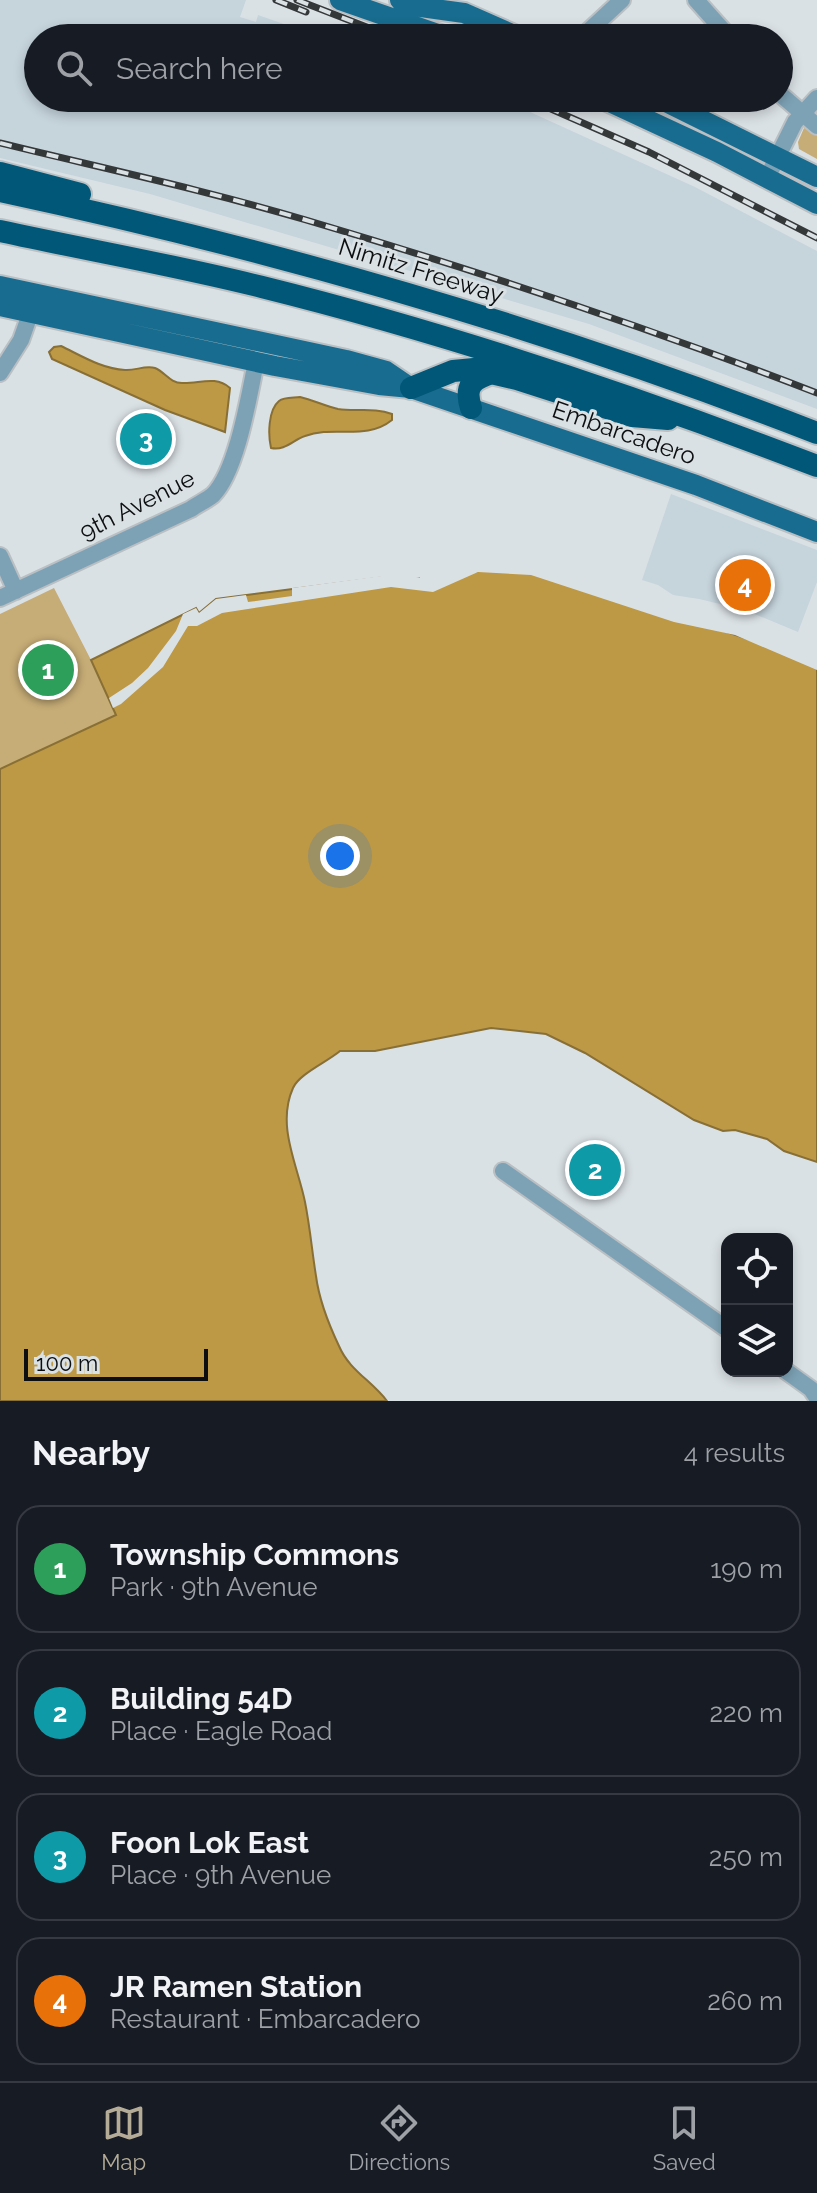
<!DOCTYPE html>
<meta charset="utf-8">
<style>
body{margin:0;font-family:Raleway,sans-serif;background:#242831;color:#f1f3f6}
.controls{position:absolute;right:24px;bottom:24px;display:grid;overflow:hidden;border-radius:16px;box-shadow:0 4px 12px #0003}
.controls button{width:72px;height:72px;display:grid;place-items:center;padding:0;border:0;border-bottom:2px solid #363941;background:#171b24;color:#f1f3f6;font:40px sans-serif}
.scale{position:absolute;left:24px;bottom:20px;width:184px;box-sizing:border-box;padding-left:8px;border:4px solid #0c0e0f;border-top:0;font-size:22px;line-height:28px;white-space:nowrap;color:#0c0e0f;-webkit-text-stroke:6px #dae1e5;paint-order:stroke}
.you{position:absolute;left:340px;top:856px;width:28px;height:28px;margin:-20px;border:6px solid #fff;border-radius:50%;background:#1a73e8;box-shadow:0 0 0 12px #1a73e833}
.badge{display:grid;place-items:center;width:52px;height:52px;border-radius:50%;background:#b5ac98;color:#fff;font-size:26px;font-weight:700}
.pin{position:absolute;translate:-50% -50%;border:4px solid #fff;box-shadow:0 2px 8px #0006}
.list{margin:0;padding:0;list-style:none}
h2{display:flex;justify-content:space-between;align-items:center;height:104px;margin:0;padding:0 32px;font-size:34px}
h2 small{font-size:26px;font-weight:400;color:#9ea1a6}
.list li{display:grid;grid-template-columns:52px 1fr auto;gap:24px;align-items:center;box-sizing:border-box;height:128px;margin:0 16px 16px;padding:0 16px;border:2px solid #363941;border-radius:24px}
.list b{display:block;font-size:30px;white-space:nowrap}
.list p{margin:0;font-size:26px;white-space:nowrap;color:#9ea1a6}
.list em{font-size:26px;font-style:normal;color:#9ea1a6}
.icon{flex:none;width:44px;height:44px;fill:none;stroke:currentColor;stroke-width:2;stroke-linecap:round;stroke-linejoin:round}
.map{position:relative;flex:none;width:817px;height:1401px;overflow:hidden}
.search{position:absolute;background:#171b24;box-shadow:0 4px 12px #0003;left:24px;right:24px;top:24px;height:88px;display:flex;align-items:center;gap:20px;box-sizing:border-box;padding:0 28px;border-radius:44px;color:#9ea1a6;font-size:30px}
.sheet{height:680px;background:#171b24}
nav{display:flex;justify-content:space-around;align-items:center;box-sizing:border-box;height:112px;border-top:2px solid #363941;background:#171b24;font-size:22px;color:#9ea1a6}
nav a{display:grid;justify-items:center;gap:4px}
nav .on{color:#b5ac98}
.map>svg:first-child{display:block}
</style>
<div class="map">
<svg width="817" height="1401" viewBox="0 0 817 1401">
<rect width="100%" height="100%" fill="#dae1e5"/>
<!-- built -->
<path fill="#c6d4dc" d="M0 0H246L240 17 256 22 258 15 324 38H38V98H499L695 187 817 251V409L589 324 150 194 0 158Z
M671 494 817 550V582L798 632 745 610 699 599 673 595 658 585 642 580Z"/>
<!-- green -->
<path fill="#c6ac76" d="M804 128 817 132V159L799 149 798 142Z
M54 588 91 660 189 611 117 715 0 769V614Z"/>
<!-- water -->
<path fill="#bd9845" stroke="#886f35" stroke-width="2" d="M61 346C80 355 102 369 125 370 135 371 145 365 155 368 165 372 170 383 182 383 199 384 215 375 230 388L225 432 165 410 52 359 49 352 54 347Z
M300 397C313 400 325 406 338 409 356 412 374 407 392 414V420C366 441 334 425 305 436 293 440 285 451 271 448 268 435 268 410 279 401 284 397 294 398 300 397Z
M525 565 817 662V1162L784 1151 767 1139 735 1130 723 1131 694 1120 585 1053 546 1034 491 1028 375 1051H340C327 1062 299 1074 293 1088 276 1126 298 1166 305 1202 310 1227 312 1251 316 1276 319 1299 329 1325 339 1346 349 1370 372 1381 387 1401H0V769L116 715 91 660 196 608 199 613 216 599 385 577 416 579Z"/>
<!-- pier -->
<path fill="#dae1e5" d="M476 558 535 561 576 577 638 595 664 607 727 616 817 658V670L735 635 674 622 531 575 478 572 433 592 391 587 222 613 197 626H188L163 667 121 704 113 708 109 698 132 683 148 668 176 631 183 614 196 608 199 613 216 599 246 595 248 602 292 596V588L396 574 420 578V574L477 562Z"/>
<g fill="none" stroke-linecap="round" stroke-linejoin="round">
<!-- minor casing -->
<g stroke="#b9bfc3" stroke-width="20">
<path id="minor" d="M696 0 730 38
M581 38 622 0
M779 93 817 126
M767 178 795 122 817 98
M0 373 21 340 34 303
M0 556 16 591
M0 598 191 509C198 504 207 500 213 495 237 471 249 396 256 362
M503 1171 727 1329
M786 1371 811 1389 817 1398"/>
</g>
<!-- major casing -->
<g stroke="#b9bfc3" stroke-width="24">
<path id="major" d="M340 0 449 38
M400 0 421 7 464 13 521 38
M601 98 717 152 817 204
M658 98 817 177
M0 286 346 360 386 371 408 386
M0 306 275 366 379 385 411 388 696 485 817 532"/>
</g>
<!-- highway casing -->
<g stroke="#b9bfc3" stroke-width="26">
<path id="highway" d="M0 173 80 194
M0 191C280 251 550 329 817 433
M0 231C87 250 175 265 262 287 451 334 635 396 817 466
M411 388 453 371 474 369 517 379 632 416 668 419
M471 408C464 386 472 379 493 373"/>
</g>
<!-- minor -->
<use href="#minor" stroke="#7da2b5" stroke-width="16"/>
<!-- major -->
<use href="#major" stroke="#186c8f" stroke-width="20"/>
<!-- highway -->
<use href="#highway" stroke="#005777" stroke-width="22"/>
<!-- rail casing -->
<g stroke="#353839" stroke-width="7">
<path id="rail" d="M276 0 306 12
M297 0 395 38
M526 98 649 152 817 238
M0 143C102 168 205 190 306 220 479 271 649 328 817 393"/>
</g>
<!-- rail -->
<use href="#rail" stroke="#dae1e5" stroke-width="4" stroke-dasharray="12" stroke-linecap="butt"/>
</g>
<g text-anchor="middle" stroke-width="6" stroke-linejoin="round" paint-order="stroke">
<!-- street labels -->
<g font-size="24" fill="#0c0e0f" stroke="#dae1e5">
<text transform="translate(421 271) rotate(17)" y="8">Nimitz Freeway</text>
<text transform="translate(624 433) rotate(19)" y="8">Embarcadero</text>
<text transform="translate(137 505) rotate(-27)" y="8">9th Avenue</text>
</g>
</g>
</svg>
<div class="controls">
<button><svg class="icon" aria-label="locate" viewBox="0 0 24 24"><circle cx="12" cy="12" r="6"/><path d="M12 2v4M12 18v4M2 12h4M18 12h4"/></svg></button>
<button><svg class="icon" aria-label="layers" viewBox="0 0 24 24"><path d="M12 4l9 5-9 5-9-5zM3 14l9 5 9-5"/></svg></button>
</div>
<div class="scale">100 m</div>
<div class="you"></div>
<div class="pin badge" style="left:48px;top:670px;background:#2e9e5b">1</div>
<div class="pin badge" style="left:595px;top:1170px;background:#0f9aa8">2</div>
<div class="pin badge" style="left:146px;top:439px;background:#0f9aa8">3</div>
<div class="pin badge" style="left:745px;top:585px;background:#e8710a">4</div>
<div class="search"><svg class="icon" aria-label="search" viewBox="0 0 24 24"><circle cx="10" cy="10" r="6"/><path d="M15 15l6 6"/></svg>Search here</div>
</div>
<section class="sheet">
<h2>Nearby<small>4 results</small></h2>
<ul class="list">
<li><span class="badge" style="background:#2e9e5b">1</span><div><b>Township Commons</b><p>Park · 9th Avenue</p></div><em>190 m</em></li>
<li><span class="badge" style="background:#0f9aa8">2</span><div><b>Building 54D</b><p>Place · Eagle Road</p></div><em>220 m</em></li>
<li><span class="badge" style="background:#0f9aa8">3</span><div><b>Foon Lok East</b><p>Place · 9th Avenue</p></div><em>250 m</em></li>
<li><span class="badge" style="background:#e8710a">4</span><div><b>JR Ramen Station</b><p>Restaurant · Embarcadero</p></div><em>260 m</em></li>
</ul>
</section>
<nav>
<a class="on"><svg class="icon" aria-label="map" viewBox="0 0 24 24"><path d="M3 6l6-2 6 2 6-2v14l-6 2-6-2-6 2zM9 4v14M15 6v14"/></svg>Map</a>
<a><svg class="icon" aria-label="directions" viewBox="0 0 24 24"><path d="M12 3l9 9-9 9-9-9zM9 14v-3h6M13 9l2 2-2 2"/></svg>Directions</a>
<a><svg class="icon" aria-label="saved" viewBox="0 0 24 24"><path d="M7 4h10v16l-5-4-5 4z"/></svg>Saved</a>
</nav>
